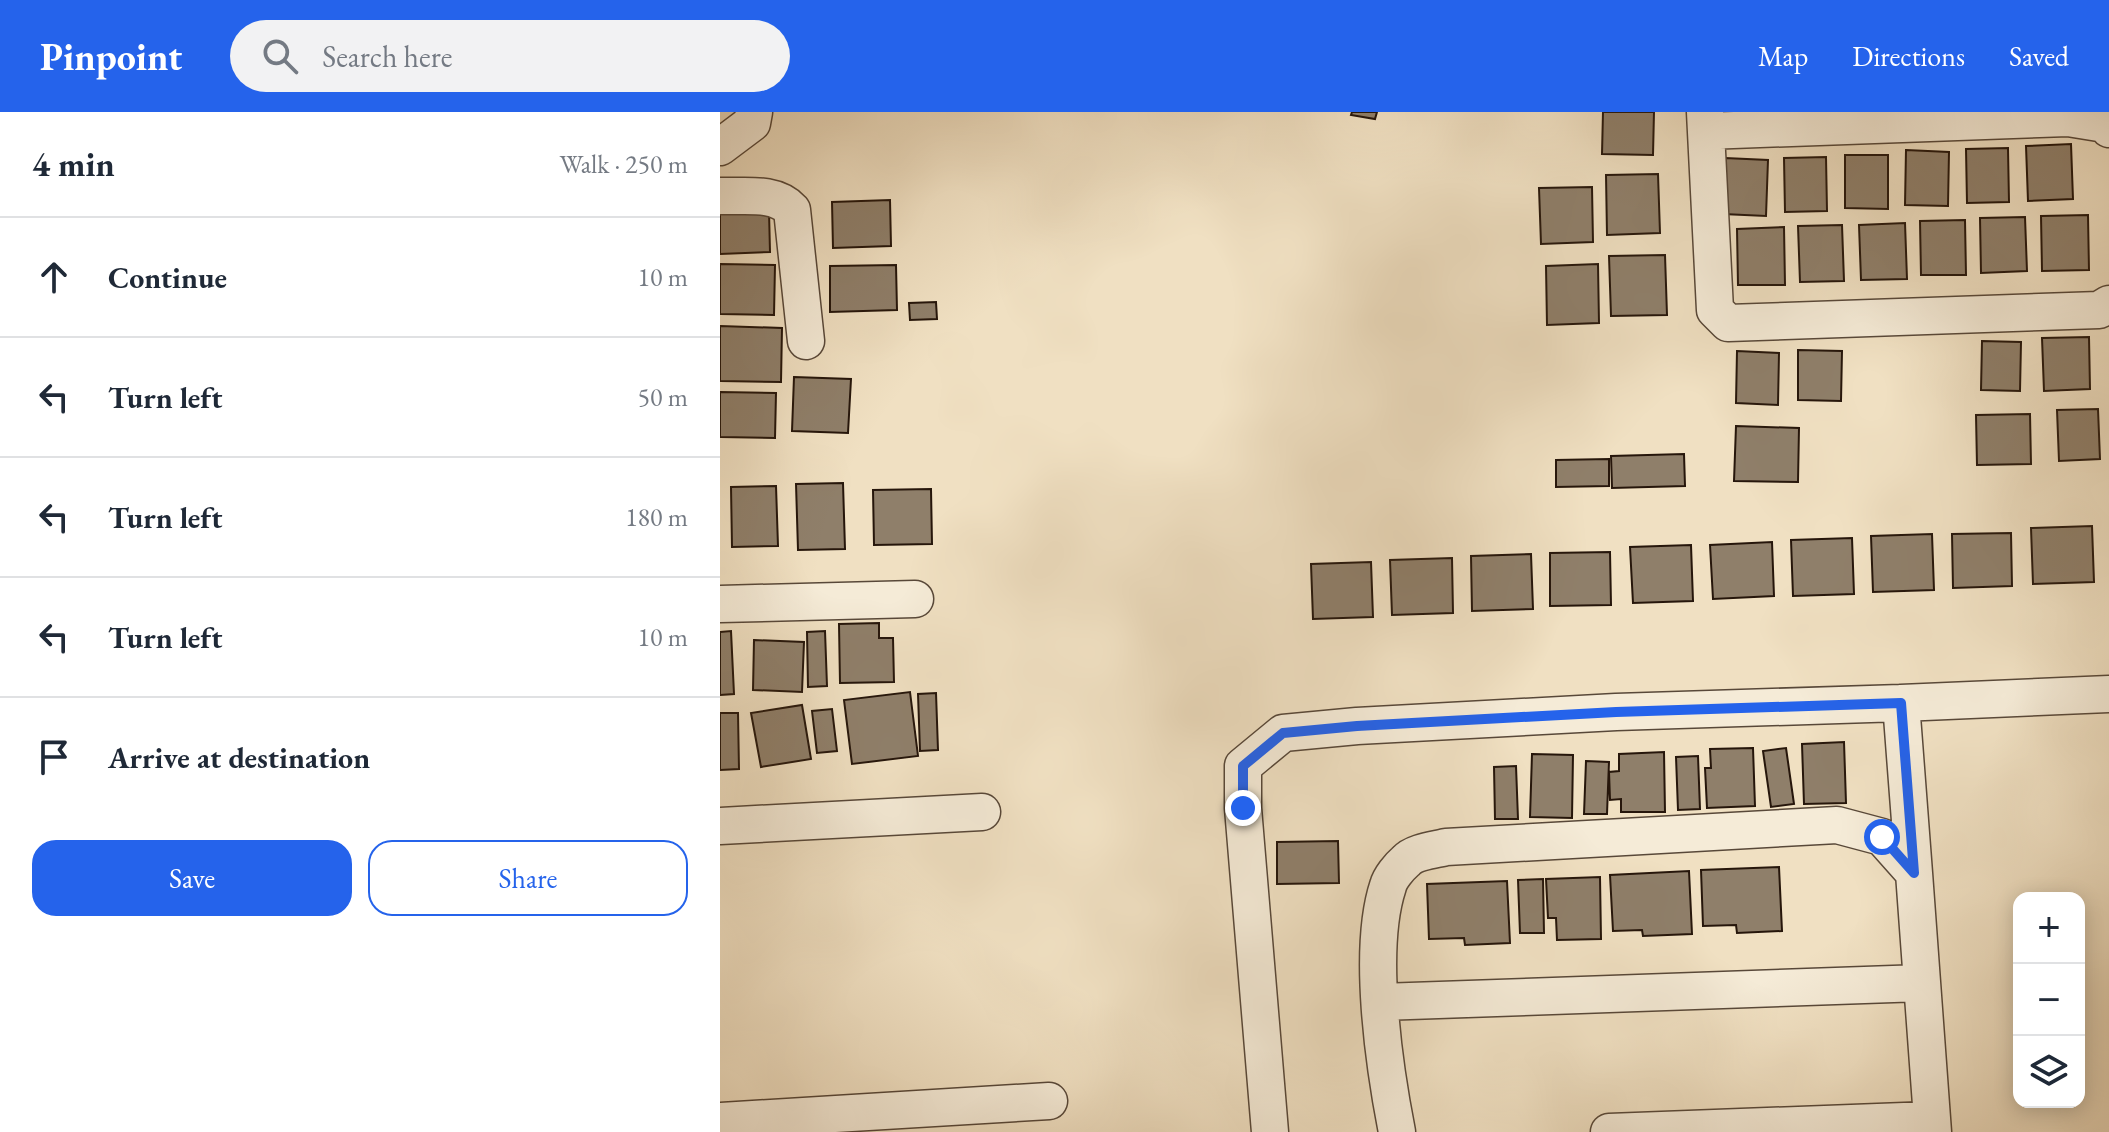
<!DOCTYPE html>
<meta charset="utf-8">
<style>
body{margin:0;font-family:"EB Garamond",serif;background:#f2f2f3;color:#1f2937}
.controls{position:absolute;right:24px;bottom:24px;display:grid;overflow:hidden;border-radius:16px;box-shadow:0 4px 20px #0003}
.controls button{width:72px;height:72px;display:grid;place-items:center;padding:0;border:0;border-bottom:2px solid #e0e1e3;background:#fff;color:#1f2937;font:40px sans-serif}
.stop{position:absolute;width:24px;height:24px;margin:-18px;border:6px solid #2563eb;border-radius:50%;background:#fff}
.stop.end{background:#2563eb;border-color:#fff;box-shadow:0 2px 8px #0008}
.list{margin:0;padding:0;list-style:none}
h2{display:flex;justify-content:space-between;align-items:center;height:104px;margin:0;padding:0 32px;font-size:34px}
h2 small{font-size:26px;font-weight:400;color:#747a83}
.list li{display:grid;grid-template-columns:52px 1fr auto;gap:24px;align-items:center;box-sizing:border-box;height:120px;padding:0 32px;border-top:2px solid #e0e1e3}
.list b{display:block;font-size:30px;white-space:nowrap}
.list em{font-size:26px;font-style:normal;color:#747a83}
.actions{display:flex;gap:16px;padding:24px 32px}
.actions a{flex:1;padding:18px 0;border:2px solid #2563eb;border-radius:24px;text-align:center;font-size:28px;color:#2563eb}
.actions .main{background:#2563eb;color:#fff}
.icon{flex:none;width:44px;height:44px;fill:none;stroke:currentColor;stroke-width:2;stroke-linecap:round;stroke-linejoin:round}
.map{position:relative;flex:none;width:1389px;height:1020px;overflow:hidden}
header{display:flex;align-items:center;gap:48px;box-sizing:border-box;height:112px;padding:0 40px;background:#2563eb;color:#fff}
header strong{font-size:38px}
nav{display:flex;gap:44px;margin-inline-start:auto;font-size:28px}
.search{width:560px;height:72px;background:#f2f2f3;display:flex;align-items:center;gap:20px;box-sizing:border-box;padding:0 28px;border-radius:44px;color:#747a83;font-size:30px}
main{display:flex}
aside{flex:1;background:#fff}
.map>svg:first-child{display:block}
</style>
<header>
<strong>Pinpoint</strong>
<div class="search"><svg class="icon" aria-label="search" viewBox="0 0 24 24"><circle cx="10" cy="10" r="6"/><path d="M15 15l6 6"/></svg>Search here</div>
<nav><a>Map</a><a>Directions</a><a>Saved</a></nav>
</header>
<main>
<aside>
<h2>4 min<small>Walk · 250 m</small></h2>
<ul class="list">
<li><svg class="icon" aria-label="ahead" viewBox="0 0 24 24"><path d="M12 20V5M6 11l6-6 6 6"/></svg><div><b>Continue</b></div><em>10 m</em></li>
<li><svg class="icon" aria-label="left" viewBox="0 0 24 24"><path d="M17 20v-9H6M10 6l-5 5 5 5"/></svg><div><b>Turn left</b></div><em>50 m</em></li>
<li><svg class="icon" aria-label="left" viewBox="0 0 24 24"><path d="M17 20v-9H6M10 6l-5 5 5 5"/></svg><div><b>Turn left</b></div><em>180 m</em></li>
<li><svg class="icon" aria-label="left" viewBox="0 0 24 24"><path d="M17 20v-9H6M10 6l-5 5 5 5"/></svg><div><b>Turn left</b></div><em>10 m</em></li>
<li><svg class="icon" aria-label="arrive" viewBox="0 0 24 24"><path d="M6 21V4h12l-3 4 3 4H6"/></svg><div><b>Arrive at destination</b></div></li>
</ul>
<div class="actions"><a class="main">Save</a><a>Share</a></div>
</aside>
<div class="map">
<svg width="1389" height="1020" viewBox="0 0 1389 1020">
<rect width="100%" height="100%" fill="#f0e0c2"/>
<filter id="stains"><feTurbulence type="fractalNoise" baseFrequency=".0025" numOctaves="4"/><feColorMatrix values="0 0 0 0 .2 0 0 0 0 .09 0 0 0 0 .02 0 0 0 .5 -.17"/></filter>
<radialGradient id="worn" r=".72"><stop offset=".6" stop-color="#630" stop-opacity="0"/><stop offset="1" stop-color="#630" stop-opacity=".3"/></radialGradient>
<!-- building -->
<path fill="#8f7f6a" stroke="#26160b" stroke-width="2" d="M632 0H657L655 7 631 3Z
M883 0H934L933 43 882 42Z
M1351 32 1353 87 1308 89 1306 34Z
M1288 36 1289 90 1247 91 1246 37Z
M1186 38 1229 40 1228 94 1185 93Z
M1125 43H1168V97L1125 96Z
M1106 45 1107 99 1065 100 1064 46Z
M1005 46 1048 48 1046 104 1003 102Z
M938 62 940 121 887 123 886 63Z
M872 75 873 130 821 132 819 76Z
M170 88 171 134 113 136 112 90Z
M49 99 50 140 0 142V100Z
M1368 103 1369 158 1322 159 1321 104Z
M1305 105 1307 159 1261 161 1260 106Z
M1245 108 1246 163H1201L1200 109Z
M1185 111 1187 167 1141 168 1139 113Z
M1122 113 1124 169 1080 170 1078 114Z
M1064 115 1065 173H1018L1017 117Z
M945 143 947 203 891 204 889 144Z
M0 152 55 153 54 203 0 202Z
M878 152 879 211 827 213 826 154Z
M176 153 177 198 110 200V154Z
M216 190 217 207 190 208 189 191Z
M0 214 62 216 61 270 0 269Z
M1369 225 1370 277 1324 279 1322 226Z
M1262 229 1301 230 1300 279 1261 278Z
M1078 238 1122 239 1121 289 1078 288Z
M1017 239 1059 241 1058 293 1016 291Z
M74 265 131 267 128 321 72 319Z
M0 280 56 281 55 326 0 325Z
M1378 297 1380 347 1339 349 1337 298Z
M1310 302 1311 352 1257 353 1256 303Z
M1016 314 1079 316 1078 370 1014 369Z
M964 342 965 374 892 376 891 344Z
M889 347V374L836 375V348Z
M123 371 125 437 78 438 76 372Z
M56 374 58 434 12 435 11 375Z
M211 377 212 432 154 433 153 378Z
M1372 414 1374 470 1313 472 1311 416Z
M1291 421 1292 474 1233 476 1232 422Z
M1212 422 1214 478 1153 480 1151 424Z
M1132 426 1134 482 1073 484 1071 428Z
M1052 430 1054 484 993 487 990 433Z
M971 433 973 489 913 491 910 435Z
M890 440 891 493 830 494V441Z
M811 442 813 497 752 499 751 444Z
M732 446 733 501 672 503 670 448Z
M651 450 653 505 593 507 591 452Z
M159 511V526H173L174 570 120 571 119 512Z
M11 519 14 582 0 583V520Z
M105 519 107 574 88 575 87 520Z
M34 528 84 530 82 580 33 578Z
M190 580 198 644 132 652 124 588Z
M216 581 218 638 200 639 198 582Z
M82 593 91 647 41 655 31 601Z
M112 597 117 639 97 641 92 599Z
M0 601H18L19 657 0 658Z
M1124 630 1126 691 1084 692 1082 632Z
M1033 636 1035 694 987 696 985 656H991L990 637Z
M1066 636 1074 692 1051 695 1043 639Z
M944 640 945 700H901V687L890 688 889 660 899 659V642Z
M812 642 853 643 852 706 810 705Z
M978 644 980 697 958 698 956 645Z
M866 649 889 650 887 702H864Z
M796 654 798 707H775L774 655Z
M618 729 619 771 557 772V730Z
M1059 755 1062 819 1017 821 1016 813 983 814 981 758Z
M969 759 972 822 923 824 922 818 893 819 890 763Z
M880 765 881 827 837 828 836 806H828L826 767Z
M823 767 824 821H800L798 768Z
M787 769 790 831 745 833 744 826 709 827 707 772Z"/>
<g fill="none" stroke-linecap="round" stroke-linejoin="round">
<!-- minor casing -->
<g stroke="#584839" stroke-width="39">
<path id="minor" d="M985 0 995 198 1008 211 1379 198 1389 192
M986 19 1348 6 1385 12 1389 17
M0 35 32 11 34 0
M0 84C24 85 55 79 72 98L86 229
M0 492 195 487
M0 714 262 700
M1194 761 1181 591 1389 582
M661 890 1202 871
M0 1009 329 989
M550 1020 523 696V654L563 621 637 614 896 600 1181 591
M677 1020C664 954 647 837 668 774 670 766 679 755 686 749 694 740 714 738 726 735L1117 713 1162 725 1194 761 1213 1020
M889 1020 1211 1008"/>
</g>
<!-- minor -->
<use href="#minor" stroke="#f5ebd7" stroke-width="36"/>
</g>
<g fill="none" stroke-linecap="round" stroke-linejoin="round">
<!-- route -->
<path stroke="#2563eb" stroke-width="10" d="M523 696V654L563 621 637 614 896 600 1181 591 1194 761 1162 725"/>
</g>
<rect width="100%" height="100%" filter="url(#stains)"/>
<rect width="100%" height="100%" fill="url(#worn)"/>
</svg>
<div class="controls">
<button>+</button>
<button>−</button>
<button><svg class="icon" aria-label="layers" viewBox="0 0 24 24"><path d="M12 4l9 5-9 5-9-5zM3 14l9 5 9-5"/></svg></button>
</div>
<div class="stop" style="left:1162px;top:725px"></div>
<div class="stop end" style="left:523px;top:696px"></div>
</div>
</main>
